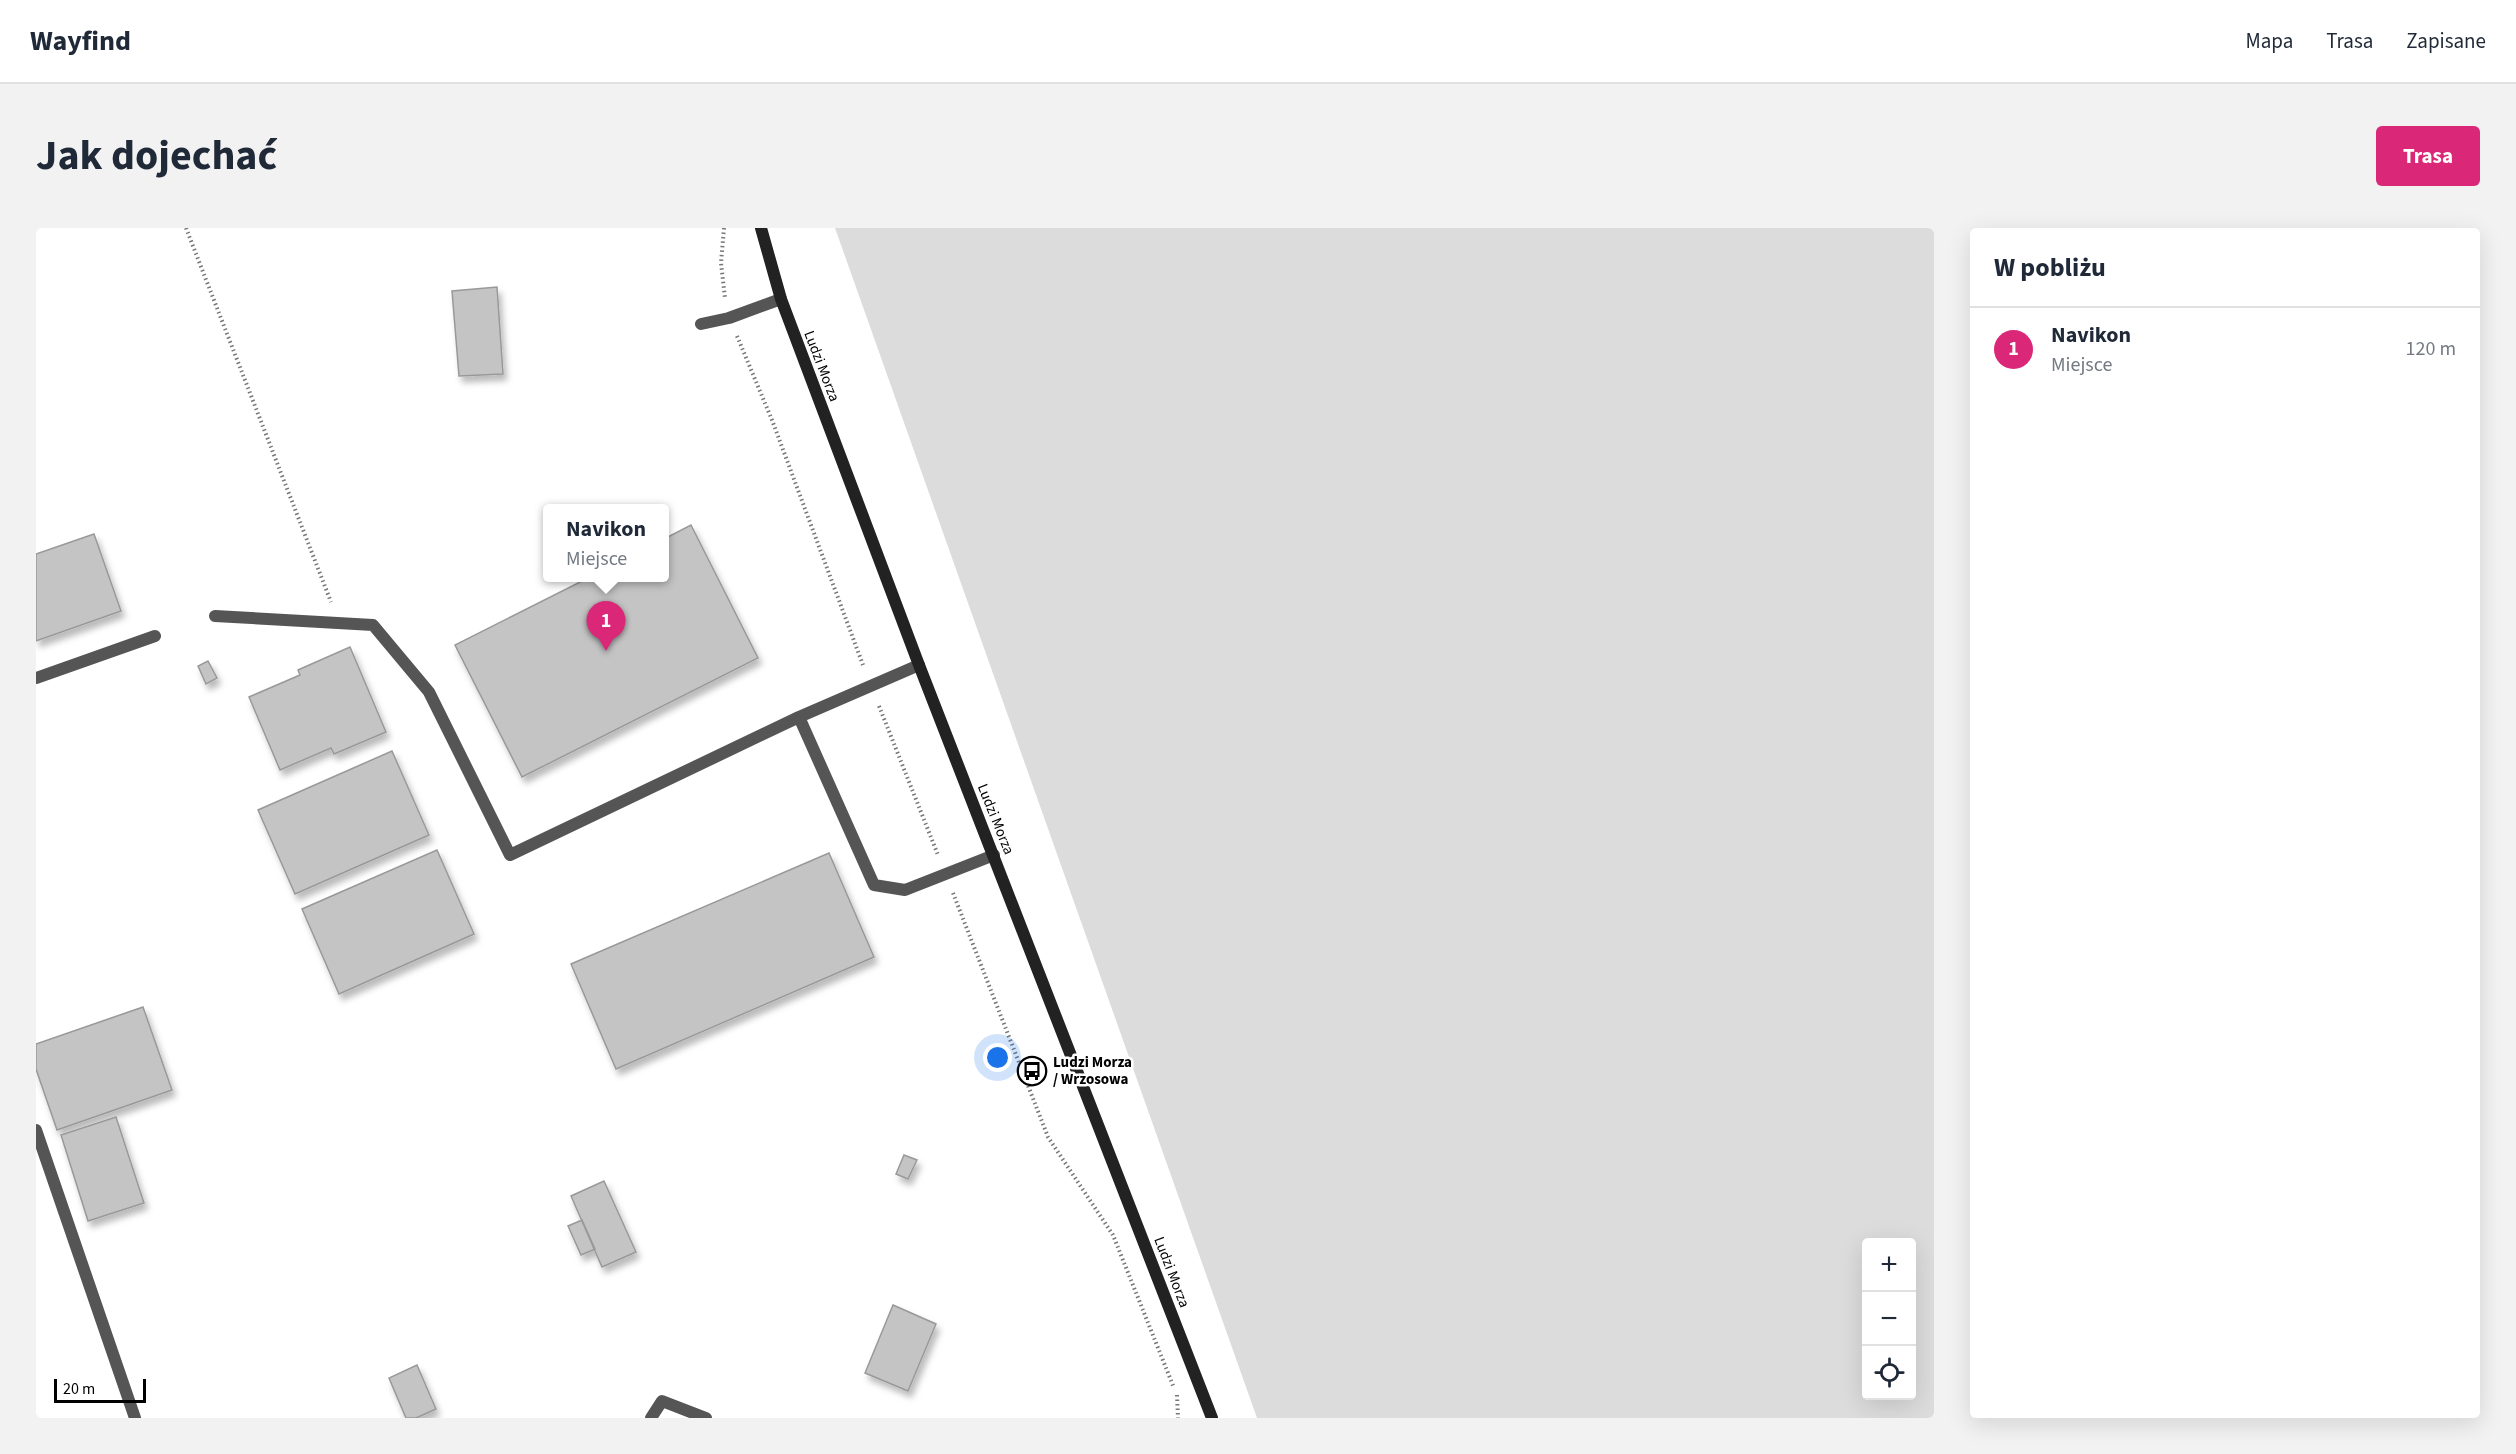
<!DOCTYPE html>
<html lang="pl">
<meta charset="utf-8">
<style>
body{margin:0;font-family:"Source Sans 3",sans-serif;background:#f2f2f3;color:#1f2937}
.controls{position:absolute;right:18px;bottom:18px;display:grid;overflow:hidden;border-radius:6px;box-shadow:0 6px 24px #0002}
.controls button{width:54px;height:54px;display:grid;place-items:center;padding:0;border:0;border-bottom:2px solid #e0e1e3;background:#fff;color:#1f2937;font:30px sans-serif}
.scale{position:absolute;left:18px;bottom:15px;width:92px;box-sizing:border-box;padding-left:6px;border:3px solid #000;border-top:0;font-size:16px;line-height:21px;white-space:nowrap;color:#000;-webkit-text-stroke:4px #fff;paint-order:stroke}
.you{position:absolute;left:962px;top:830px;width:21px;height:21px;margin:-15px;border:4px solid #fff;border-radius:50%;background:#1a73e8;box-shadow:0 0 0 9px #1a73e833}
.badge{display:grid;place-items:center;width:39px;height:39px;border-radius:50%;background:#db2777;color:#fff;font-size:20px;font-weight:700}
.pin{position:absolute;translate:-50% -50px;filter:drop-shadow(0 2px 3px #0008)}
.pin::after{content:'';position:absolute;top:32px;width:21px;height:18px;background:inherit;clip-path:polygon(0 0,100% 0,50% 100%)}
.popup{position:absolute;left:507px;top:276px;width:126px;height:78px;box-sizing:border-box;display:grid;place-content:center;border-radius:6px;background:#fff;filter:drop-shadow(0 2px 4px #0005);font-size:20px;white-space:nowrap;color:#747a83}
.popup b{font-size:22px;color:#1f2937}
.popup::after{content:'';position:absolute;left:50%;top:100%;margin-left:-12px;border:12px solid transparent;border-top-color:#fff}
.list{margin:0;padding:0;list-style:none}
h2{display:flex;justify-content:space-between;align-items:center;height:78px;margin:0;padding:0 24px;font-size:26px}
h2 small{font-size:20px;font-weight:400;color:#747a83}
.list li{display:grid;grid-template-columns:39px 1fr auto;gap:18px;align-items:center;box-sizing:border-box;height:84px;padding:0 24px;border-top:2px solid #e0e1e3}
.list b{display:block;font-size:22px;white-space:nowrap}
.list p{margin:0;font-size:20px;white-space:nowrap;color:#747a83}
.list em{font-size:20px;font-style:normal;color:#747a83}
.icon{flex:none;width:33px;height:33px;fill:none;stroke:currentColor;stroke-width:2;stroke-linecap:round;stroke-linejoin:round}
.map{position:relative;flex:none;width:1898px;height:1190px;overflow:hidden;border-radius:6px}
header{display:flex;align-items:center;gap:36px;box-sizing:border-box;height:84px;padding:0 30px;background:#fff;border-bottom:2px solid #e0e1e3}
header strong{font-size:28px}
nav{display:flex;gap:33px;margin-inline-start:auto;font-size:21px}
.intro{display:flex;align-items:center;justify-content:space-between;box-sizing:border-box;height:144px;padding:0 36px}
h1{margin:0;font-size:42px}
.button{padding:15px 27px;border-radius:6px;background:#db2777;color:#fff;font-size:21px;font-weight:700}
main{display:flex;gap:36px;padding:0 36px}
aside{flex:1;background:#fff;border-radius:6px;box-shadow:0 6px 24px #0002}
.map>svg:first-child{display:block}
</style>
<header>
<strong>Wayfind</strong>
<nav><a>Mapa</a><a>Trasa</a><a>Zapisane</a></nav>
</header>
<div class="intro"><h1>Jak dojechać</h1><a class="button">Trasa</a></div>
<main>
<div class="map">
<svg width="1898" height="1190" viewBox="0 0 1898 1190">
<defs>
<filter id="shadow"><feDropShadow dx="3.5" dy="6" stdDeviation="3" flood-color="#0004"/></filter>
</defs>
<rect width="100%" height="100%" fill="#fff"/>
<!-- green -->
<path fill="#dcdcdc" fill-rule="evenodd" d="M799 0H1898V1190H1221ZM1830 1014H1876V1168H1830Z"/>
<!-- building -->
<path fill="#c4c4c4" stroke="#999" stroke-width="1.5" filter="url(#shadow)" d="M461 59 467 146 423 148 416 63Z
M655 297 722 430 486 549 419 417 552 350H628V311Z
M58 306 85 383 0 413V326Z
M314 419 350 504 298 526 295 520 244 542 213 469 264 447 262 442Z
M172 433 181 450 170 456 162 438Z
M356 523 393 607 259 666 222 582Z
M401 622 438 706 303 766 266 681Z
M793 625 838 729 580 841 535 736Z
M107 779 136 862 21 902 0 841V816Z
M80 889 108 975 52 993 25 907Z
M868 927 881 932 872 951 860 946Z
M568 953 600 1024 566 1039 535 968Z
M546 992 559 1021 545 1027 532 998Z
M857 1077 900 1096 872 1163 829 1145Z
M381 1137 400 1181 380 1190H370L353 1150Z"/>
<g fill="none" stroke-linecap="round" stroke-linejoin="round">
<!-- path -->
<path stroke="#777" stroke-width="4" stroke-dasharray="1.5 3" stroke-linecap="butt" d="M150 0 295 374
M688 0 685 35 689 70
M701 108 736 192 827 437
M843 478 902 627
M917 665 1012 909 1077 1007 1138 1160
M1141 1167 1142 1190"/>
<!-- lane -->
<path stroke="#555" stroke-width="12" d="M665 96 693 90 745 71
M179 388 337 397 393 464 474 627 763 489 883 437
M0 450 119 408
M763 489 838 657 869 662 958 627
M0 902 99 1190"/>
<!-- street -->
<path stroke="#555" stroke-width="12" d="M615 1190 626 1173 670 1190"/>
<!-- secondary -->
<path stroke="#222" stroke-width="12" d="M725 0 745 71 883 437 1176 1190"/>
</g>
<!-- icons -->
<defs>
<g id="bus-ring" transform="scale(1.5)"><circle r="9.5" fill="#fff" stroke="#000" stroke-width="1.5"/><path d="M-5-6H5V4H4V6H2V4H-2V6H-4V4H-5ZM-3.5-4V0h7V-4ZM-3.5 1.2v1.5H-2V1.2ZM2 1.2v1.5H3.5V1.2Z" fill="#000"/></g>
</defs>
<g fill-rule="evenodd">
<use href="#bus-ring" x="996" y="843"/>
</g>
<g text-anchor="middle" stroke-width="5" stroke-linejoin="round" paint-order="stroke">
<!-- street labels -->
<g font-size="15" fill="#000" stroke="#fff">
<text transform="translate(786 138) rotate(69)" y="5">Ludzi Morza</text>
<text transform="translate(960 591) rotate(68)" y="5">Ludzi Morza</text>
<text transform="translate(1136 1044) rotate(69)" y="5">Ludzi Morza</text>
</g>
<!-- poi labels -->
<g font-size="15" font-weight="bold" fill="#000" stroke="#fff" text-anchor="start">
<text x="1017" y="839">Ludzi Morza<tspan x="1017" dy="17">/ Wrzosowa</tspan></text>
</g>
</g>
</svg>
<div class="controls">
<button>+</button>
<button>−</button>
<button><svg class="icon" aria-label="locate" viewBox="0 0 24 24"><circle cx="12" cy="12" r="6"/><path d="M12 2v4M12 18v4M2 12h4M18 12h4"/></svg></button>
</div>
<div class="scale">20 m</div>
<div class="you"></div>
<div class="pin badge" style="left:570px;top:423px">1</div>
<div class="popup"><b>Navikon</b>Miejsce</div>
</div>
<aside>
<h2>W pobliżu<small></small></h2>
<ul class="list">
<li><span class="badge">1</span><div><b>Navikon</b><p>Miejsce</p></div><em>120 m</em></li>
</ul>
</aside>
</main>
